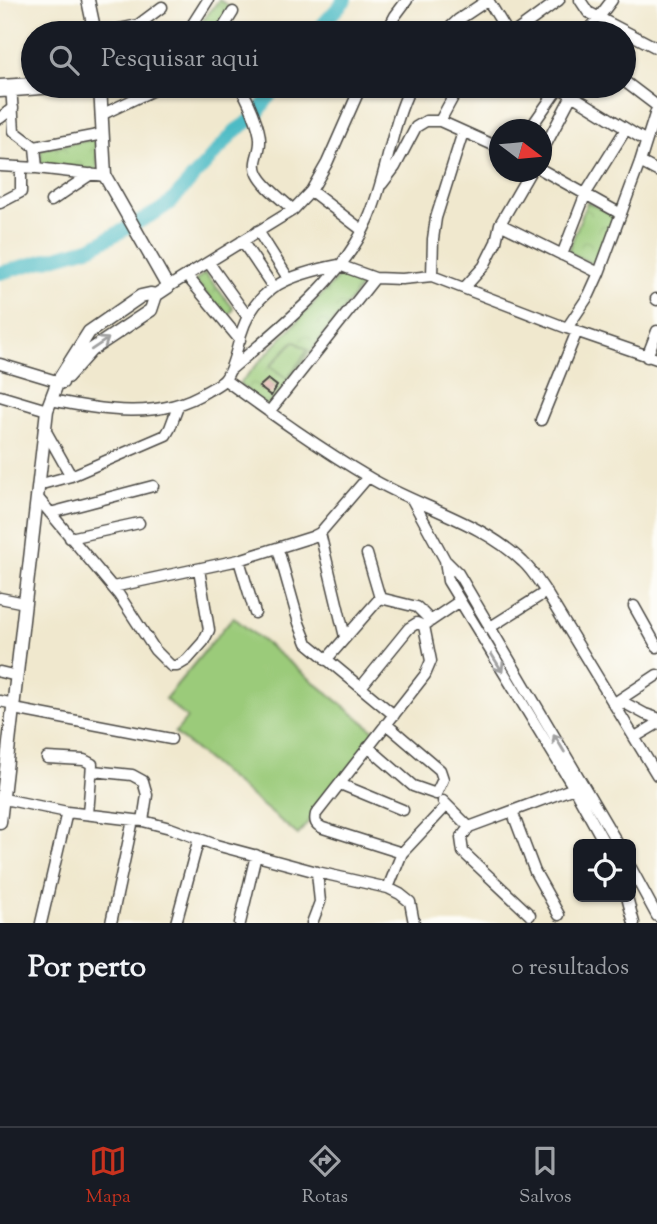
<!DOCTYPE html>
<html lang="pt">
<style>
body{margin:0;font-family:"Sorts Mill Goudy",serif;background:#242831;color:#f1f3f6}
.controls{position:absolute;right:21px;bottom:21px;display:grid;overflow:hidden;border-radius:10px;box-shadow:0 2px 5px #0004}
.controls button{width:63px;height:63px;display:grid;place-items:center;padding:0;border:0;border-bottom:2px solid #363941;background:#171b24;color:#f1f3f6;font:35px sans-serif}
.compass{position:absolute;left:489px;top:119px;width:63px;height:63px;border-radius:50%;background:#171b24;box-shadow:0 2px 5px #0004;rotate:106deg}
.list{margin:0;padding:0;list-style:none}
h2{display:flex;justify-content:space-between;align-items:center;height:91px;margin:0;padding:0 28px;font-size:30px}
h2 small{font-size:23px;font-weight:400;color:#9ea1a6}
.icon{flex:none;width:38px;height:38px;fill:none;stroke:currentColor;stroke-width:2;stroke-linecap:round;stroke-linejoin:round}
.map{position:relative;flex:none;width:657px;height:923px;overflow:hidden}
.search{position:absolute;background:#171b24;box-shadow:0 2px 5px #0004;left:21px;right:21px;top:21px;height:77px;display:flex;align-items:center;gap:18px;box-sizing:border-box;padding:0 24px;border-radius:38px;color:#9ea1a6;font-size:26px}
.sheet{height:203px;background:#171b24}
nav{display:flex;justify-content:space-around;align-items:center;box-sizing:border-box;height:98px;border-top:2px solid #363941;background:#171b24;font-size:19px;color:#9ea1a6}
nav a{display:grid;justify-items:center;gap:4px}
nav .on{color:#c8321e}
.map>svg:first-child{display:block}
</style>
<div class="map">
<svg width="657" height="923" viewBox="0 0 657 923">
<defs>
<pattern id="park-crowns" width="20" height="18" patternUnits="userSpaceOnUse" patternTransform="scale(1.75)"><rect width="20" height="18" fill="#9bcb7a"/><path d="M2 6a3 3 0 1 1 6 0M12 15a3 3 0 1 1 6 0" fill="none" stroke="#86ae6a"/></pattern>
<pattern id="building-cross-hatch" width="8" height="8" patternUnits="userSpaceOnUse" patternTransform="scale(1.75)"><rect width="8" height="8" fill="#e2a9a2"/><path d="M0 0l8 8M0 8l8-8" fill="none" stroke="#b78a84"/></pattern>
</defs>
<rect width="100%" height="100%" fill="#fdfcf7"/>
<filter id="ink" filterUnits="userSpaceOnUse"><feTurbulence type="fractalNoise" baseFrequency=".0143" numOctaves="2"/><feDisplacementMap in="SourceGraphic" scale="14" xChannelSelector="R" yChannelSelector="G"/><feConvolveMatrix kernelMatrix="1 2 1 2 8 2 1 2 1" color-interpolation-filters="sRGB"/></filter>
<filter id="wash" filterUnits="userSpaceOnUse"><feTurbulence type="fractalNoise" baseFrequency=".00686" numOctaves="4" result="noise"/><feDisplacementMap in="SourceGraphic" scale="28" xChannelSelector="R" yChannelSelector="G"/><feGaussianBlur stdDeviation="1.57" result="paint"/><feColorMatrix in="noise" values="0 0 0 0 0 0 0 0 0 0 0 0 0 0 0 0 0 1.4 0 .05"/><feComposite in="paint" operator="in"/></filter>
<g filter="url(#wash)">
<rect width="100%" height="100%" fill="#f0e8ce"/>
<!-- park -->
<path fill="url(#park-crowns)" stroke="#637b52" stroke-width="2" d="M219 0 231 7 216 33H193Z
M96 139 98 171 41 164V149Z
M587 202 616 216 595 265 568 252Z
M205 273 234 309 227 317 195 281Z
M342 273 367 279 268 407 239 384Z"/>
<!-- pitch -->
<path fill="#9bcb7a" stroke="#637b52" stroke-width="2" d="M294 341 308 350 287 379 270 366Z
M233 617 376 732 298 835 175 733 187 718 165 699Z"/>
<g fill="none" stroke-linecap="round" stroke-linejoin="round">
<!-- river -->
<path stroke="#4dbbc5" stroke-width="14" d="M315 33 345 0
M255 117 276 86
M0 273 92 247 157 212 170 203 236 130 251 120"/>
</g>
<g id="blocks">
<!-- building -->
<path fill="url(#building-cross-hatch)" d="M268 379 277 386 271 396 259 387Z"/>
</g>
</g>
<g filter="url(#ink)">
<use href="#blocks" fill-opacity="0" stroke="#494743" stroke-width="2"/>
<g fill="none" stroke-linecap="round" stroke-linejoin="round">
<!-- minor casing -->
<g stroke="#494743" stroke-width="13">
<path id="minor" d="M488 0 508 33
M580 0 588 12 657 48
M100 33 138 25 162 7
M187 33 208 0
M220 33 233 12
M386 33 395 16 407 0
M444 33 458 20 488 0
M514 33 559 0
M588 33 590 29 612 0
M624 81 657 106
M0 85 33 83
M11 85 14 131
M239 86C247 96 261 129 260 142 260 154 252 162 258 174 265 188 282 199 293 210
M557 86 646 141
M0 92 82 86
M101 115 162 86
M0 118 13 108
M440 121 459 86
M529 130 559 87
M14 131 35 147 37 168
M35 147 103 134
M542 152 572 95
M640 162 657 171
M0 166 37 168 105 176
M542 170 621 214
M382 184 395 167 416 127 426 121H440L500 148
M311 191 362 230
M51 201 91 174
M0 203 21 192V167
M500 224 599 273
M258 231 288 278
M242 241 273 287
M562 255 586 193 626 129
M209 263 247 316
M339 265 375 278 402 279 432 276 567 328 657 359
M187 276 240 340
M432 276 433 239 436 218 463 132
M168 287 293 210 311 191 327 163 361 86
M465 287 484 266 496 242 500 224 530 172
M656 299 657 300
M567 328 589 295 599 273 640 162 657 108
M647 357 657 331
M0 364 63 383
M230 370C279 328 341 281 368 220 387 177 390 128 411 86
M225 380C272 414 319 448 370 478 419 507 482 522 523 562 532 570 539 582 546 592L657 775
M0 396 47 410
M51 400C102 410 160 421 207 391 212 388 221 384 225 379 232 371 238 345 241 334 256 285 293 274 339 265
M269 412 375 278
M541 420 577 331
M44 428 71 476
M38 485 71 476 166 435 170 428 179 404
M37 497 119 595 155 650 171 666H177L187 660 203 642 209 630 199 569
M413 501 445 560 448 581 574 788 605 844
M50 513 153 486
M320 533 345 637
M70 538 139 523
M278 549 299 623 307 643 394 715
M367 554 380 598
M239 560 255 613
M445 560 458 573 618 844
M113 587 239 560 312 537 320 533 368 477
M0 598 25 603
M634 606 657 647
M426 624 460 601
M489 628 546 592
M326 660 380 598 417 607 431 621
M0 672 17 676
M361 687 409 628 417 623 424 626
M619 700 645 714 657 718
M0 701 14 704
M613 704 657 675
M14 709 171 739
M386 724 440 770 443 779 436 794
M635 737 657 724
M368 747 413 786 436 794
M47 758 84 760 92 764 88 814
M93 771 132 775 143 781 147 795 143 821
M340 784 403 810
M4 799 67 812 143 821 170 828 216 845 317 872 388 888 400 894 410 902 414 923
M443 801 469 827
M512 811 535 872 559 915
M402 853 323 828C316 825 314 822 316 814L425 675 431 661 424 626
M631 868 657 916
M388 888 402 853 447 805
M627 897 634 923
M530 915 463 852 461 838 469 827 574 788
M41 923 67 812
M111 923 133 820
M176 923 199 838
M240 923 256 855
M312 923 320 902 317 872"/>
</g>
<!-- major casing -->
<g stroke="#494743" stroke-width="15">
<path id="major" d="M88 0 95 33
M67 377 91 350 151 310 156 295 168 287 105 176 100 86
M0 822 47 410 58 381 89 332 141 296 150 294 156 295"/>
</g>
<!-- minor -->
<use href="#minor" stroke="#fff" stroke-width="10"/>
<!-- major -->
<use href="#major" stroke="#fff" stroke-width="12"/>
</g>
<!-- one-way arrows -->
<defs><path id="oneway-shaft" d="M-6 0H5M1.5-3L5.5 0L1.5 3" fill="none" stroke-width="1.6" stroke-linecap="round" stroke-linejoin="round" transform="scale(1.75)"/></defs>
<g stroke="#a0a0a0">
<use href="#oneway-shaft" transform="translate(100 344) rotate(-34)"/>
<use href="#oneway-shaft" transform="translate(497 663) rotate(58)"/>
<use href="#oneway-shaft" transform="translate(559 743) rotate(-121)"/>
</g>
</g>
</svg>
<div class="controls">
<button><svg class="icon" aria-label="locate" viewBox="0 0 24 24"><circle cx="12" cy="12" r="6"/><path d="M12 2v4M12 18v4M2 12h4M18 12h4"/></svg></button>
</div>
<svg class="compass" viewBox="-18 -18 36 36"><path d="M0-13l5 13h-10z" fill="#e53935"/><path d="M0 13l5-13h-10z" fill="#9ea1a6"/></svg>
<div class="search"><svg class="icon" aria-label="search" viewBox="0 0 24 24"><circle cx="10" cy="10" r="6"/><path d="M15 15l6 6"/></svg>Pesquisar aqui</div>
</div>
<section class="sheet">
<h2>Por perto<small>0 resultados</small></h2>
<ul class="list">
</ul>
</section>
<nav>
<a class="on"><svg class="icon" aria-label="map" viewBox="0 0 24 24"><path d="M3 6l6-2 6 2 6-2v14l-6 2-6-2-6 2zM9 4v14M15 6v14"/></svg>Mapa</a>
<a><svg class="icon" aria-label="directions" viewBox="0 0 24 24"><path d="M12 3l9 9-9 9-9-9zM9 14v-3h6M13 9l2 2-2 2"/></svg>Rotas</a>
<a><svg class="icon" aria-label="saved" viewBox="0 0 24 24"><path d="M7 4h10v16l-5-4-5 4z"/></svg>Salvos</a>
</nav>
